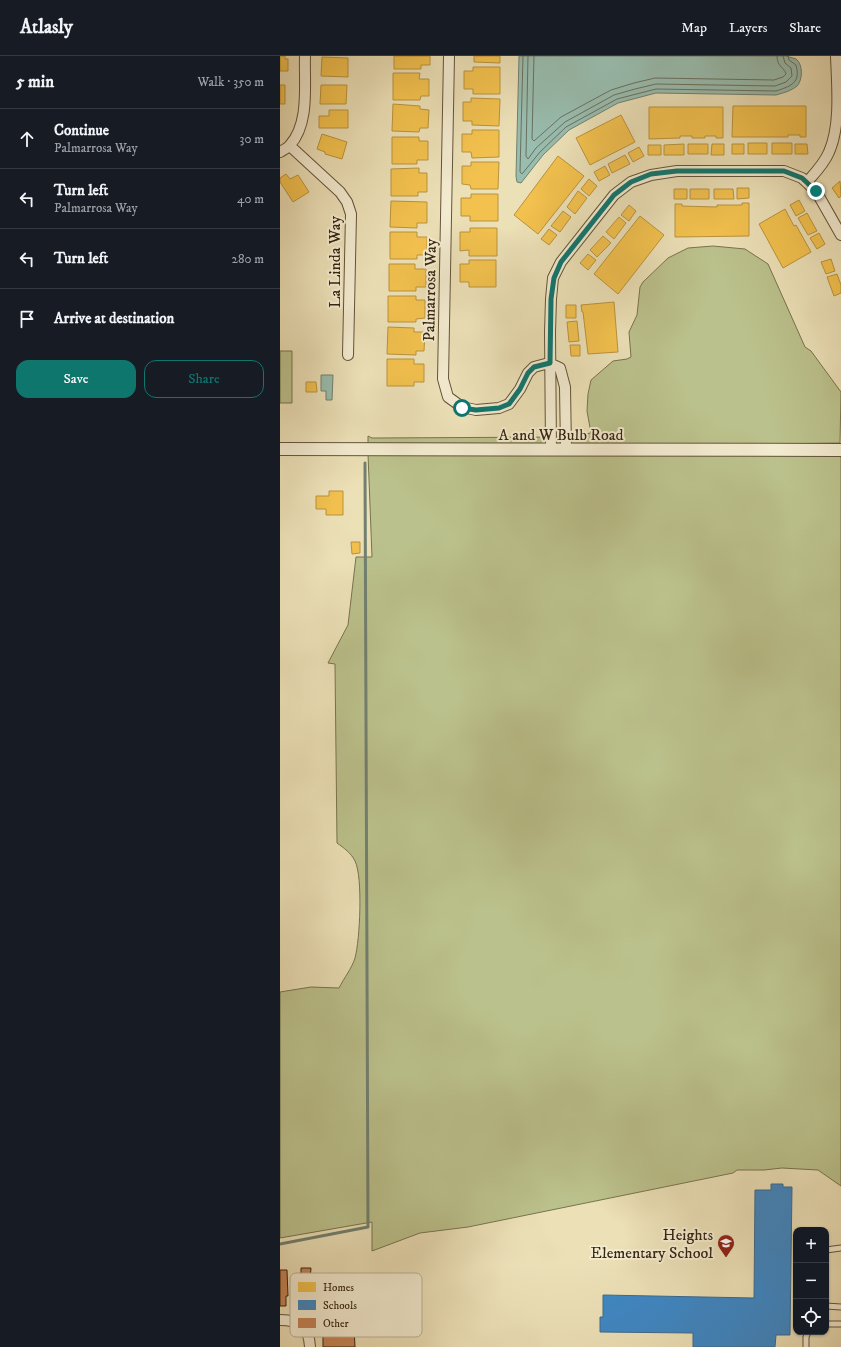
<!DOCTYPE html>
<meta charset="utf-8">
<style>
body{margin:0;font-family:"IM FELL DW Pica",serif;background:#242831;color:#f1f3f6}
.controls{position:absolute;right:12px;bottom:12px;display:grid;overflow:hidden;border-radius:8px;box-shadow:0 1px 3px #0004}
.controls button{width:36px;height:36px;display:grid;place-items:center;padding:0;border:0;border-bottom:1px solid #363941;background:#171b24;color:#f1f3f6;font:20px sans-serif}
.stop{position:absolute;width:12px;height:12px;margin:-9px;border:3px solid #0f766e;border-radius:50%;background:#fff}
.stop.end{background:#0f766e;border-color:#fff;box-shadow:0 1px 4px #0008}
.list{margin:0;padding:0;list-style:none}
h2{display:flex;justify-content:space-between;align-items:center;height:52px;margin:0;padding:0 16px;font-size:17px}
h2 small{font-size:13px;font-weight:400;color:#9ea1a6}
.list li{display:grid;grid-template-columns:26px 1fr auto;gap:12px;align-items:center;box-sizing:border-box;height:60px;padding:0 16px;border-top:1px solid #363941}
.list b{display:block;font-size:15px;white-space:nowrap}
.list p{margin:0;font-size:13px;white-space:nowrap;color:#9ea1a6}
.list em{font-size:13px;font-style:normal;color:#9ea1a6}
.actions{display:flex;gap:8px;padding:12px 16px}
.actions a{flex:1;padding:9px 0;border:1px solid #0f766e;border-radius:12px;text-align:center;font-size:14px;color:#0f766e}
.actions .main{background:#0f766e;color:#fff}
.icon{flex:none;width:22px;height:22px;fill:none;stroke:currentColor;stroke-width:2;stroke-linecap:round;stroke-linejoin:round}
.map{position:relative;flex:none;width:561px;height:1291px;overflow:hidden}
header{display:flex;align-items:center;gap:24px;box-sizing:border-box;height:56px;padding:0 20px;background:#171b24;border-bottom:1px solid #363941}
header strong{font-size:19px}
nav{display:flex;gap:22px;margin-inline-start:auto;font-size:14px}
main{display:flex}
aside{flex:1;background:#171b24}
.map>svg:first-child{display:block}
</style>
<header>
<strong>Atlasly</strong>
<nav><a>Map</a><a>Layers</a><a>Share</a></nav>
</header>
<main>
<aside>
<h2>5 min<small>Walk · 350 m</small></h2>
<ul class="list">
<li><svg class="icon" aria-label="ahead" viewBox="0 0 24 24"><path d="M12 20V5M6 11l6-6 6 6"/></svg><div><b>Continue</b><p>Palmarrosa Way</p></div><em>30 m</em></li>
<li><svg class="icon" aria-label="left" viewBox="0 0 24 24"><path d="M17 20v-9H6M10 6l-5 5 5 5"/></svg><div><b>Turn left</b><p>Palmarrosa Way</p></div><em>40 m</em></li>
<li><svg class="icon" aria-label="left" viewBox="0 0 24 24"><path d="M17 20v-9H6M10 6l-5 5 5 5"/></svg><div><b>Turn left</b></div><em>280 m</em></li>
<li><svg class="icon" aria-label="arrive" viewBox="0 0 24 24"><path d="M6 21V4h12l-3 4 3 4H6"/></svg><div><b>Arrive at destination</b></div></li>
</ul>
<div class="actions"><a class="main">Save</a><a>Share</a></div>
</aside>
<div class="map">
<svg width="561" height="1291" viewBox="0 0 561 1291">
<rect width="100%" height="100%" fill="#ece0b7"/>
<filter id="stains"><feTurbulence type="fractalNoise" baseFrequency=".005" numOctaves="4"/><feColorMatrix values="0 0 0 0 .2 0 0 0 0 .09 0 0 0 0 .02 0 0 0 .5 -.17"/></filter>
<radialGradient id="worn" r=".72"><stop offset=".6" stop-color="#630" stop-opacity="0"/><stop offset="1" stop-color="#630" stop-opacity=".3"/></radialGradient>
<!-- green -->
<path fill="#bbc18c" stroke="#78734e" d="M433 190 465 193 488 208 525 291 531 295 561 336 560 387 417 389 88 388V380L92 382 286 381 311 377 307 355 308 338 311 324 333 305 347 303 351 301 349 276 357 259 360 231 363 226 388 202 408 192Z
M0 295H12V347H0Z
M88 398 560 399 561 402V1130L538 1114 502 1112 484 1114H457L453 1117 188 1171 140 1177 92 1195V1166L0 1182V936L31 931 59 932C64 922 72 912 75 902 80 884 83 821 75 805 71 797 64 792 57 787L55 608 48 607 68 569 76 501H92Z"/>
<!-- water -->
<path fill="#99bdaf" stroke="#718070" d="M239 0H506C509 1 513 2 516 3 523 8 523 24 517 30 511 35 503 37 496 39L376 37 338 47 289 74 263 99 241 127 237 126 236 120Z
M41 319H53L52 344H46V335H41Z"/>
<!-- homes -->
<path fill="#f2c14e" stroke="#ba923c" d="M0 0H5V3H8V15H0Z
M114 0H150V9H141V13H114Z
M194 0H220V7L194 6Z
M42 1 68 2V21L41 20Z
M193 11H220V38H193V33H184V15H193Z
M113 17H140L139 23H149V40H141L140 44H113Z
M0 29H5V48H0Z
M41 29H67L66 48H40Z
M191 42 220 43 219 70 192 69V65H183V46H191Z
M113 48 140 50V53L149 54 148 72H140L139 76 112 75Z
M453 50H526V81H520V79H508V81H452Z
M369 51H443V82H436V80H425V82H412V80H400V82L369 83Z
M49 54H68V72H39V60H49Z
M341 59 355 86 310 109 296 82Z
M192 74H219V101L192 102 191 96H182V78H192Z
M42 78 67 86 62 103 45 98V96L37 93Z
M112 81H139V85H148V104H137V108H112Z
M468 87H487V98H468Z
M492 87H512V98H492Z
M404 88V99H384V89Z
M408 88H428V98H408Z
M432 88H444V99H431Z
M452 88H464V98H452Z
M515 88H527L528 98H515Z
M368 89H381V99H368Z
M359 91 364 100 353 106 348 97Z
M345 99 350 108 332 117 328 108Z
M278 100 304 120 258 178 234 159Z
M191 106H219L218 133H191L190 129 182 128V110H191Z
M325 110 330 119 319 125 314 116Z
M139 112V117H147V136H138V140H111V113Z
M6 118 10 123 18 119 29 136 13 146 0 126V122Z
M309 123 317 130 309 140 301 133Z
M560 125 561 140 559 142 552 132Z
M457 132H469V142L457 143Z
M394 133H407V143H394Z
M410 133H429V143H410Z
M434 133H453L454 143H434Z
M298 135 307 142 295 158 287 151Z
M191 138H218V165H190V160H181V142H191Z
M519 144 525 155 516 160 510 149Z
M111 145 147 146V167H137V172L110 171Z
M462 147H469V180L395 181V148H402V150L437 151V149H462Z
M349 149 356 155 349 165 341 159Z
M505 153 514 170 516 169 531 196 503 212 479 168Z
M283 155 291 161 280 176 271 170Z
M527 157 537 175 528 179 518 162Z
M360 160 384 179 338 238 314 218Z
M339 161 346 167 334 183 326 176Z
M190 172H217V200H189V194L180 195V176H190Z
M269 173 277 179 269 189 261 183Z
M110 176H137V181H147V199H137V203H110Z
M539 177 545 188 537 193 530 182Z
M323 180 331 187 317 201 310 194Z
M308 198 316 204 308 214 300 207Z
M551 203 555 215 546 218 541 206Z
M189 204H216V231H189V226H180V208H189Z
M109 208H135V213H146V231H136V235H109Z
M557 218 561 229V237L554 240 547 221Z
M108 240H136V244H145V262L136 263V266H108Z
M334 246 338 296 308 298 303 256H302L301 249Z
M286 249H296V262H286Z
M297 265 299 285 289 286 287 266Z
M108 271 134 272V276H145L144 295H136V299L107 298Z
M290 289H300V300H291Z
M107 303H134V308H144V326H134V330H107Z
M26 326H36L37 336H26Z
M49 435H63V459H46V453H36V440H49Z
M71 486H80V497L72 498Z"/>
<!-- schools -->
<path fill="#3f88c5" stroke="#3c6a8f" d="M491 1128H503V1131H512L510 1279H496L495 1291H413V1277L320 1276V1261H323V1239L474 1242 475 1134H491Z"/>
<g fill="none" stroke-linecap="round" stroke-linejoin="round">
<!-- shore -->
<path stroke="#687160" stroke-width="1" d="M243 0 240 116 242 118 260 96 286 71 337 43 376 33 496 35C511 30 521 27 516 9L509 4 508 0
M248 0 246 100 248 103 256 92 285 66 334 39 355 33 376 28 495 30 506 26 512 20 511 12 505 7 503 0
M254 0 252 83 254 85 281 61 331 34 354 27 375 22 494 24 503 21 506 18C504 11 497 11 497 0"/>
<!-- stream -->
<path stroke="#718070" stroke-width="3" d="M0 1188 88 1171 85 407"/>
</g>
<!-- building -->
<path fill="#c68456" stroke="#362511" d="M21 1212H31L30 1224H21Z
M0 1214H7L8 1240H6V1250H0Z
M74 1271 75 1291H43V1272Z"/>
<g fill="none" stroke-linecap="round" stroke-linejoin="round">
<!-- service casing -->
<g stroke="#64543a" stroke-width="7">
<path id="service" d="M546 1194 561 1192
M546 1250 561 1251
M546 1268H561
M526 1291V1281L528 1276"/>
</g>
<!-- minor casing -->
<g stroke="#64543a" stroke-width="12">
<path id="minor" d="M169 0 163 323 168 341 182 351 196 354 219 352 229 348 240 333 248 317 254 311 269 307
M10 90 60 136 67 146 71 158 68 299
M0 96C3 94 8 92 10 89 30 67 24 28 25 0
M527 126C535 117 544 108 549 96 561 69 557 29 556 0
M269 307 280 312 285 331 286 394
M271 394 270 276 271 243 273 222 281 206 334 139 351 126 371 119 397 115H504L522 122 536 135 561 179
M0 1264C20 1264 29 1271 30 1291"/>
</g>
<!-- tertiary casing -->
<g stroke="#64543a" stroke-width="14">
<path id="tertiary" d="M0 393 561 394"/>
</g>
<!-- service -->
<use href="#service" stroke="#f3ebd0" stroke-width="5"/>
<!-- minor -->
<use href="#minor" stroke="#f3ebd0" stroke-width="10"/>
<!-- tertiary -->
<use href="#tertiary" stroke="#f3ebd0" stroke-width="12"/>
</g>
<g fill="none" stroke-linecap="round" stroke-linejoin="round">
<!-- route -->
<path stroke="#0f766e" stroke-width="5" d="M182 352 196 354 219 352 229 348 240 333 248 317 254 311 270 307 271 243 274 222 281 206 334 139 351 126 371 118 397 115H504L522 122 536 135"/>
</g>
<!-- icons -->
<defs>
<g id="school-pin" transform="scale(0.9)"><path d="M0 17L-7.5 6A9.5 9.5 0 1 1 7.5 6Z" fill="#8f2418" stroke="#f3ebd0"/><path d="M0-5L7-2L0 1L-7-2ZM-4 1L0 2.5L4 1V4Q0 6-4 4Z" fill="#fff"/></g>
</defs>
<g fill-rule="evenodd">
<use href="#school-pin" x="446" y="1187"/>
</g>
<g text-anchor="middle" stroke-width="4" stroke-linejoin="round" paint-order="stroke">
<!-- street labels -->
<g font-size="16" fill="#362511" stroke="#f3ebd0">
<text transform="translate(54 206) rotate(-90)" y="6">La Linda Way</text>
<text transform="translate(149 234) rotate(-89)" y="6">Palmarrosa Way</text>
<text x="281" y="384">A and W Bulb Road</text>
</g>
<!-- poi labels -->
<g font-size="16" fill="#362511" stroke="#f3ebd0" text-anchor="end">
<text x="433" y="1184">Heights<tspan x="433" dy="18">Elementary School</tspan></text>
</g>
</g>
<!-- legend -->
<rect x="10" y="1217" width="132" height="64" rx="6" fill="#f3ebd0" stroke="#bab097" stroke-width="1"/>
<rect x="18" y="1226" width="18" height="10" fill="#f2c14e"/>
<rect x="18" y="1244" width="18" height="10" fill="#3f88c5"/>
<rect x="18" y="1262" width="18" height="10" fill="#c68456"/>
<g font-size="11" fill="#362511">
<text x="43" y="1235">Homes</text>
<text x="43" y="1253">Schools</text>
<text x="43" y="1271">Other</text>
</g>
<rect width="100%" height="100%" filter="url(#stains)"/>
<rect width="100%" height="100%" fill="url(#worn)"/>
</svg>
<div class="controls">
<button>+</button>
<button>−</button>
<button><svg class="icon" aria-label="locate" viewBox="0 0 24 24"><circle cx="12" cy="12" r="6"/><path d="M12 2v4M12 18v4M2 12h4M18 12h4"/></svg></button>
</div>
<div class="stop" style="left:182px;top:352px"></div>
<div class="stop end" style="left:536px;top:135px"></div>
</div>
</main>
